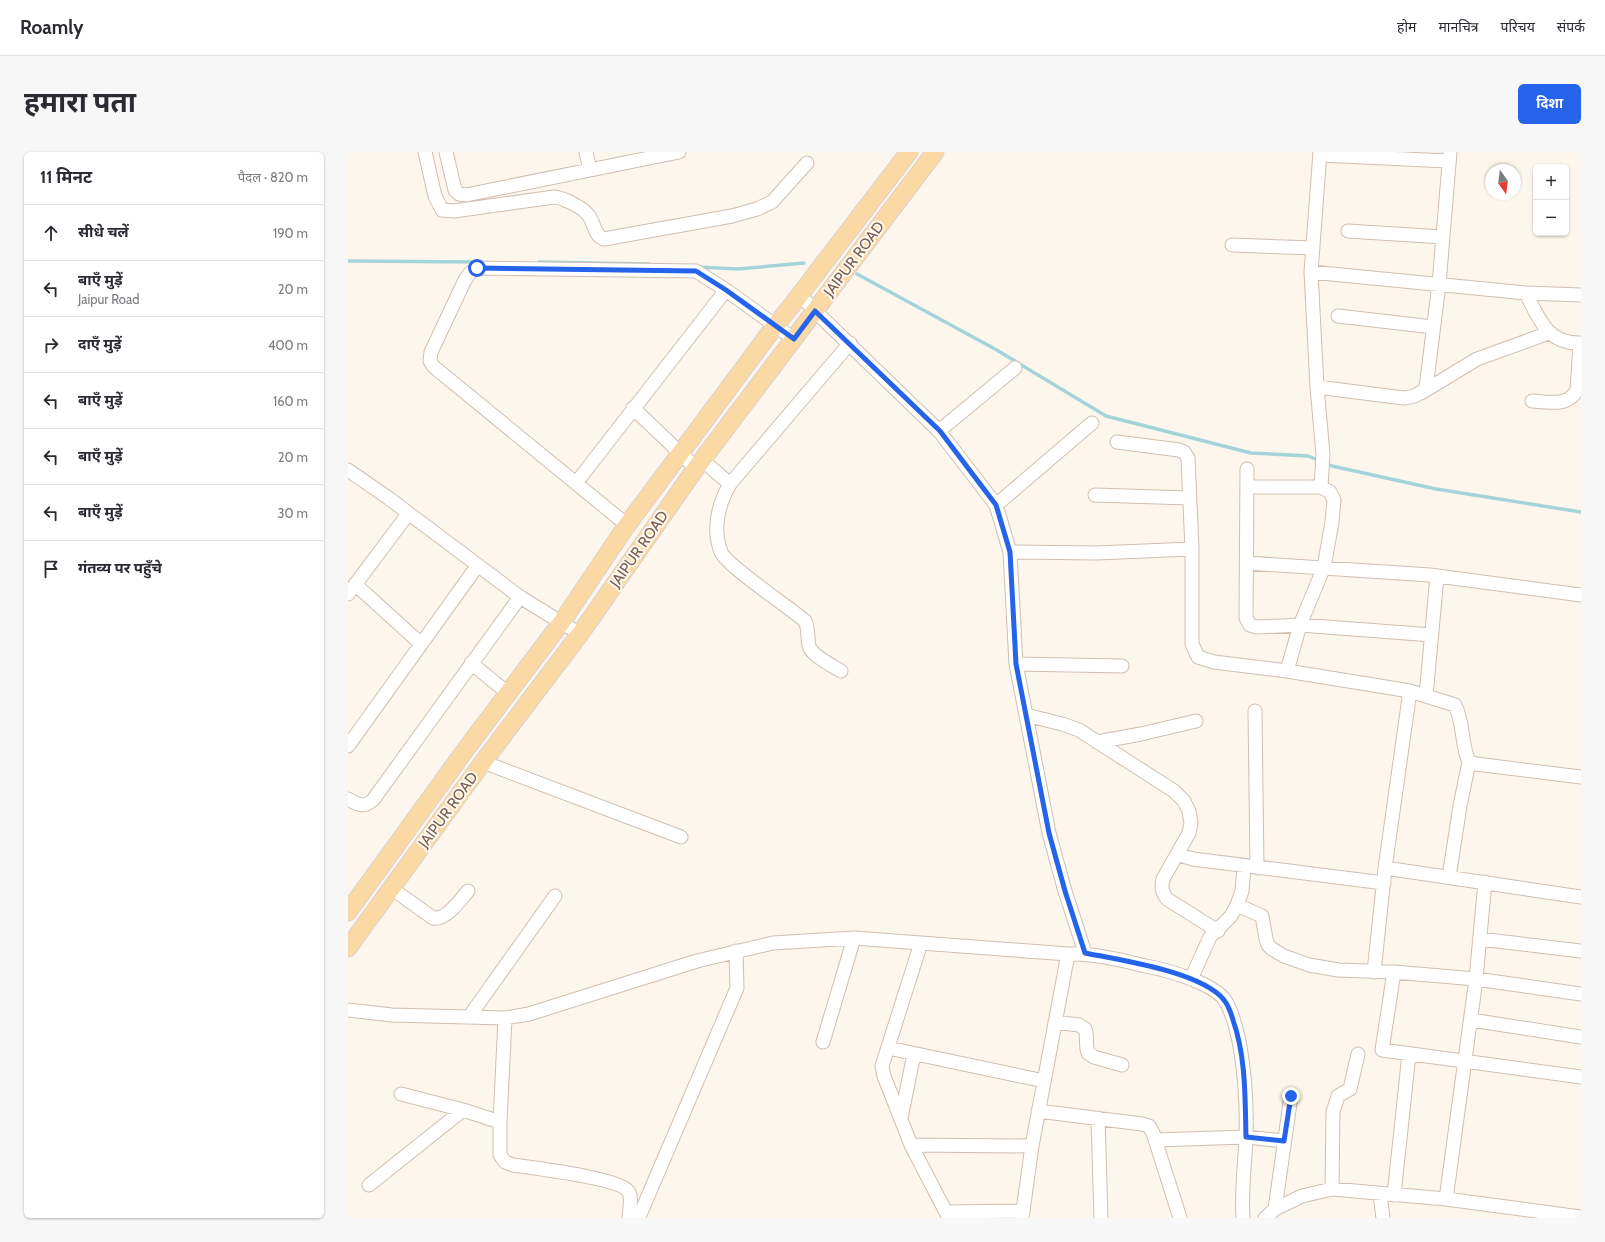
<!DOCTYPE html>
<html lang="hi">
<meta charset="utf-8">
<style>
body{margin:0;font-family:Cabin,"Noto Sans Devanagari",sans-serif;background:#f7f7f7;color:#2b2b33}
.controls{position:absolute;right:12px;top:12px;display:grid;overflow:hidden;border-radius:6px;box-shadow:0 1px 3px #0004}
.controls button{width:36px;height:36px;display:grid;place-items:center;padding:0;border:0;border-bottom:1px solid #e1e1e2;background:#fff;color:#2b2b33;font:20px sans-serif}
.compass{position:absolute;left:1137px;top:12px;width:36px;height:36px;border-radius:50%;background:#fff;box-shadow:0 1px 3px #0004;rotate:166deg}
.stop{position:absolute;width:12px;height:12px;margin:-9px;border:3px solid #2563eb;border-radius:50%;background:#fff}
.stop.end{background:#2563eb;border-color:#fff;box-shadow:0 1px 4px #0008}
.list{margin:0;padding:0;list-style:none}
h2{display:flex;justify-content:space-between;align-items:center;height:52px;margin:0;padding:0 16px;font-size:17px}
h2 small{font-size:13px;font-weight:400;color:#7c7c81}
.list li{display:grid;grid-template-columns:26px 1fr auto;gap:12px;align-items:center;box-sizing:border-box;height:56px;padding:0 16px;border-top:1px solid #e1e1e2}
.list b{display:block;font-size:15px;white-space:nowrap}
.list p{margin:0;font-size:13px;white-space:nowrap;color:#7c7c81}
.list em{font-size:13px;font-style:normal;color:#7c7c81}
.icon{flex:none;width:22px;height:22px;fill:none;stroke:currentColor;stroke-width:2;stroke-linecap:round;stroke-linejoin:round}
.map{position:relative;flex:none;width:1233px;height:1066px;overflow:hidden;border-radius:6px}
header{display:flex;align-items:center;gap:24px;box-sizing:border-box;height:56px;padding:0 20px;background:#fff;border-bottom:1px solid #e1e1e2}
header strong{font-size:19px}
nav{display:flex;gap:22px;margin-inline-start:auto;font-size:14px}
.intro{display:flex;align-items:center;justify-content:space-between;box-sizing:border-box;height:96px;padding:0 24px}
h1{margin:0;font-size:28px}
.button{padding:10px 18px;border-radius:6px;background:#2563eb;color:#fff;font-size:14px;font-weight:700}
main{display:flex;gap:24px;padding:0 24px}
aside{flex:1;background:#fff;border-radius:6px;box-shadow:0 1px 3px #0004}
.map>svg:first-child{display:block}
</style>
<header>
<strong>Roamly</strong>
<nav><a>होम</a><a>मानचित्र</a><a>परिचय</a><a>संपर्क</a></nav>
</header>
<div class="intro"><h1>हमारा पता</h1><a class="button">दिशा</a></div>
<main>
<aside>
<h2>11 मिनट<small>पैदल · 820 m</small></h2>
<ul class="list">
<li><svg class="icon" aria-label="ahead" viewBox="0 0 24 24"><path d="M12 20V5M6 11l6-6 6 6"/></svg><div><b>सीधे चलें</b></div><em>190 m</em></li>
<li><svg class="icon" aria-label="left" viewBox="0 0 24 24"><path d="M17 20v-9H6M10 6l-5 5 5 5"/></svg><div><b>बाएँ मुड़ें</b><p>Jaipur Road</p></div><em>20 m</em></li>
<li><svg class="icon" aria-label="right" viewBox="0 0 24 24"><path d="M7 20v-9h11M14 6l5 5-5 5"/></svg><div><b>दाएँ मुड़ें</b></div><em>400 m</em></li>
<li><svg class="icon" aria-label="left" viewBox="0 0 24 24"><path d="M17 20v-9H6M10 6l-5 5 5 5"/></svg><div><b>बाएँ मुड़ें</b></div><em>160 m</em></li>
<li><svg class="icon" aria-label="left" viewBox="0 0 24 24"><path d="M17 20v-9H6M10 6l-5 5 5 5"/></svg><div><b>बाएँ मुड़ें</b></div><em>20 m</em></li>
<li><svg class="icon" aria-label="left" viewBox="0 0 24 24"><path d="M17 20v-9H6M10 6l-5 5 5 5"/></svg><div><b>बाएँ मुड़ें</b></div><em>30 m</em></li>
<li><svg class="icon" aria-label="arrive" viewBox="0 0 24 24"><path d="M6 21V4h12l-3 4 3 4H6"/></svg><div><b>गंतव्य पर पहुँचे</b></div></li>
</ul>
</aside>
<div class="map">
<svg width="1233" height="1066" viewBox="0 0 1233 1066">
<rect width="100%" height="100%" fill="#fdf6ec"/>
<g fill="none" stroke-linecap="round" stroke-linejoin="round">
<!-- stream -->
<path stroke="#a5d3da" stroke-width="3.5" d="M0 109 131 110
M191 110 301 112
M349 115 390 117 456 111
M509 122 647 197 758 264 903 301 960 304 984 314 1088 337 1233 360"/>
<!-- minor casing -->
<g stroke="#d1beb0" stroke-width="15">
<path id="minor" d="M77 0 87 44 94 58 106 59 206 45C216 46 236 56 241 64 247 72 246 84 256 87L384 64 409 57 424 50 459 11
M98 0 107 38 111 42 118 43 331 0
M238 0 242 18
M972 0 963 120 1178 141 1233 143
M972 3 1100 9
M1000 79 1095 85
M884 93 965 96
M963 120 969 235 975 302 973 335
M1178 141C1191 167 1199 192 1233 191
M452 143 467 159 591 279 648 353 662 400 668 512 701 681 717 739 737 801
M990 164 1085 175
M969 235 1056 246C1066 245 1071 243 1078 236L1091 132 1102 0
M1073 241 1129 207 1201 181
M1184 249C1200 250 1220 255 1229 238L1232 191
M285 256 348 316
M591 279 667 216
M769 290 831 298 836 300 840 306 844 397V492L850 505 866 510 939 519 1062 539 1107 553C1116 571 1113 592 1121 610L1128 612 1233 625
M354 308 382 332
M899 317 898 466 902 473 909 475 952 473 1084 483
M0 318 39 345 172 445 232 482
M228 331 378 138
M899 335H973L982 340 986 348 984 370 976 415 952 473 939 519
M747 343 841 346
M648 353 744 271
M279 373 86 215 82 209 83 200 117 128 122 121 129 116 348 119 378 138 446 187
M662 400 749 401 844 397
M899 411 1082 423 1233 443
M7 432 73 492
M0 442 60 362
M123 511 161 542
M668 512 774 514
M493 519C485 514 464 504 461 494 459 485 461 477 457 469 441 455 379 414 373 400 364 376 370 353 382 332L502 191
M1078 544 1089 424
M907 559 909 716
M678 563 714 572 731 578 826 639 836 649 841 659 843 671 841 681 815 727C813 736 814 740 819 747L870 779
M749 590 793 582 848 569
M0 594 130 413
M135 610 333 685
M0 647C11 653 15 656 25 648L172 445
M829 702 845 707 1036 731
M1037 716 1233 745
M1101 725 1112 654 1121 610
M43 736 85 766C99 768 111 749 120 739
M889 753 914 764 918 787 920 793 924 797 936 804 961 813 990 818 1046 820 1128 827 1233 842
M1132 787 1233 799
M573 791 534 914 536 924 563 993 601 1066
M1026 820 1037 716 1062 539
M1046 820 1034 898 1233 925
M843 827 862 785 883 764 889 753 894 739 896 714
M0 858 44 863 157 866 181 862 349 809 425 791 506 786 720 802C746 801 772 808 798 814 819 818 863 830 877 848 885 861 889 879 892 894 897 924 899 954 898 985 897 1012 893 1039 895 1066
M121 865 207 744
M157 866 152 970V1003L157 1010 165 1013C185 1016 271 1026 280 1039 285 1045 281 1058 281 1066
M1123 868 1233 885
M707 870 731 873 737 877C740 885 737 893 740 901L746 905 774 913
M475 890 506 786
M540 896 696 929
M53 942 115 958 152 970
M690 959 794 972 801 974 805 981 832 1066
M553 966 566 902
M750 966 753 1066
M807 988 898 985 936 989
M563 993 684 994
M21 1033 115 958
M984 1037 985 960 990 944 1002 937 1010 902
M1032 1042 1035 1066
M1046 1043 1061 902
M1098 1047 1128 827 1137 730
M927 1057 943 944
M599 1060 675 1059
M291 1065 389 836 388 799
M674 1066 684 994 720 802
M917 1066 927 1057 954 1044 984 1037 1098 1047 1233 1065"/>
</g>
<!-- major casing -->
<g stroke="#dad1cd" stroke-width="19">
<path id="major" d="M0 760 118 597 213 471 279 373 427 174 444 153 561 0
M0 796 135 610 232 482 348 316 587 0"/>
</g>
<!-- minor -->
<use href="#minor" stroke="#fff" stroke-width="13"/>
<!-- major -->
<use href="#major" stroke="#fbd9a5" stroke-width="17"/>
</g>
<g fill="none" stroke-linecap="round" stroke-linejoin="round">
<!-- route -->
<path stroke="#2563eb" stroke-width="5" d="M129 116 348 119 378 138 446 187 467 159 592 279 648 353 662 400 668 512 701 681 717 739 737 801C772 808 854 820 876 848 880 853 883 861 885 868 898 905 897 946 898 985L936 989 943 944"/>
</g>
<g text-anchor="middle" stroke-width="4" stroke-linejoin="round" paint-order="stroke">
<!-- street labels -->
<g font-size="15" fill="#7a5c4d" stroke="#fffaf3">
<text transform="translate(506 107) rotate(-53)" y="5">JAIPUR ROAD</text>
<text transform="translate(291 397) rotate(-55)" y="5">JAIPUR ROAD</text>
<text transform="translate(100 658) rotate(-54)" y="5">JAIPUR ROAD</text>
</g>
</g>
</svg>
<div class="controls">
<button>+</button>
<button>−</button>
</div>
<svg class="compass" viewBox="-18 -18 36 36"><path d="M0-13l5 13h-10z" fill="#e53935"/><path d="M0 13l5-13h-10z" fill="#7c7c81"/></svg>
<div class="stop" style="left:129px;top:116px"></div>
<div class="stop end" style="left:943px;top:944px"></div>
</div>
</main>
